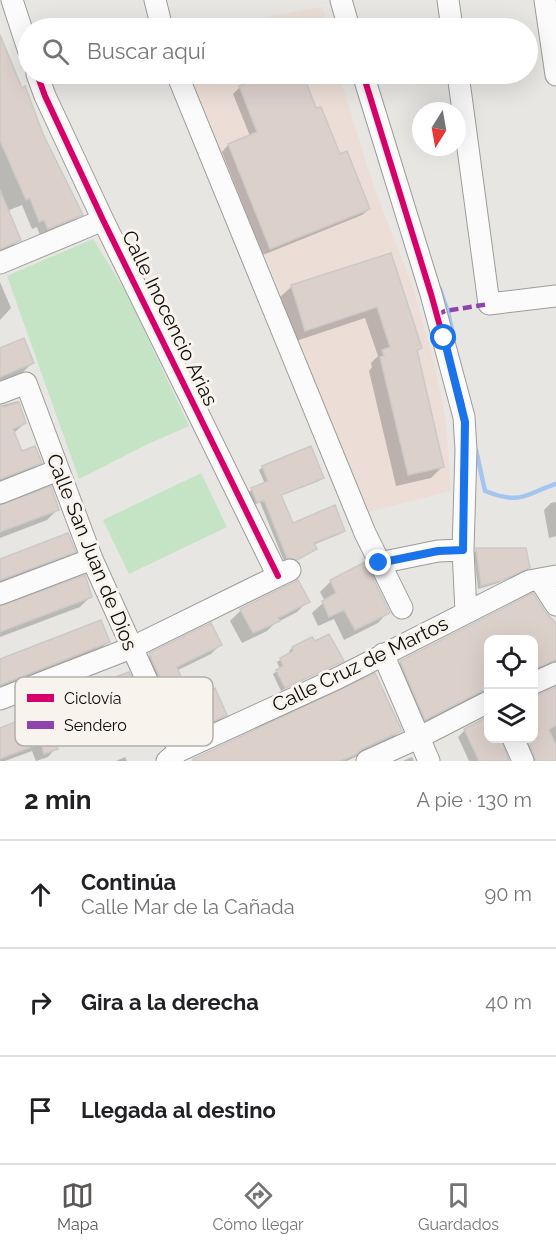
<!DOCTYPE html>
<html lang="es">
<meta charset="utf-8">
<style>
body{margin:0;font-family:Raleway,sans-serif;background:#f2f2f2;color:#202124}
.controls{position:absolute;right:18px;bottom:18px;display:grid;overflow:hidden;border-radius:12px;box-shadow:0 6px 24px #0002}
.controls button{width:54px;height:54px;display:grid;place-items:center;padding:0;border:0;border-bottom:2px solid #e0e0e0;background:#fff;color:#202124;font:30px sans-serif}
.compass{position:absolute;left:412px;top:102px;width:54px;height:54px;border-radius:50%;background:#fff;box-shadow:0 6px 24px #0002;rotate:191deg}
.stop{position:absolute;width:18px;height:18px;margin:-14px;border:4px solid #1a73e8;border-radius:50%;background:#fff}
.stop.end{background:#1a73e8;border-color:#fff;box-shadow:0 2px 6px #0008}
.list{margin:0;padding:0;list-style:none}
h2{display:flex;justify-content:space-between;align-items:center;height:78px;margin:0;padding:0 24px;font-size:26px}
h2 small{font-size:20px;font-weight:400;color:#757577}
.list li{display:grid;grid-template-columns:39px 1fr auto;gap:18px;align-items:center;box-sizing:border-box;height:108px;padding:0 24px;border-top:2px solid #e0e0e0}
.list b{display:block;font-size:22px;white-space:nowrap}
.list p{margin:0;font-size:20px;white-space:nowrap;color:#757577}
.list em{font-size:20px;font-style:normal;color:#757577}
.icon{flex:none;width:33px;height:33px;fill:none;stroke:currentColor;stroke-width:2;stroke-linecap:round;stroke-linejoin:round}
.map{position:relative;flex:none;width:556px;height:761px;overflow:hidden}
.search{position:absolute;background:#fff;box-shadow:0 6px 24px #0002;left:18px;right:18px;top:18px;height:66px;display:flex;align-items:center;gap:15px;box-sizing:border-box;padding:0 21px;border-radius:33px;color:#757577;font-size:22px}
.sheet{height:402px;background:#fff}
nav{display:flex;justify-content:space-around;align-items:center;box-sizing:border-box;height:84px;border-top:2px solid #e0e0e0;background:#fff;font-size:16px;color:#757577}
nav a{display:grid;justify-items:center;gap:3px}
nav .on{color:#5a5856}
.map>svg:first-child{display:block}
</style>
<div class="map">
<svg width="556" height="761" viewBox="0 0 556 761">
<rect width="100%" height="100%" fill="#e8e6e3"/>
<!-- education -->
<path fill="#ecded7" d="M323 7 328 28H219L307 9Z
M187 74H339L374 187 414 290 436 371 446 421 451 491 365 513 269 264 206 122Z"/>
<!-- green -->
<path fill="#c5e4c5" d="M93 239 127 294 189 426 148 444 79 479 7 276Z
M201 473 227 527 129 574 103 520Z"/>
<!-- shadow -->
<path fill="#0003" d="M0 35 42 135 81 214 74 221 40 235 37 227 32 229 22 205 7 211 19 240 12 247 0 252Z
M254 74H301L315 110 369 209 362 215 263 255 222 152 228 145 250 136 233 94 240 87 257 81Z
M390 255 421 348 416 352 443 466 431 478 396 486 369 371 372 367 371 363 378 356 365 318 293 342 279 298 291 287Z
M0 282 11 308 0 320Z
M0 349 32 363 21 374 0 382Z
M18 401 25 423 13 434 21 453 40 462 29 473 0 485V406Z
M263 467 322 477 319 481 280 496 292 525 343 530 340 534 313 545 315 549 312 552 293 562 284 561 260 502 253 505 248 492 265 484 259 470Z
M556 502V536L549 538 544 510 551 503Z
M0 506 58 509 47 520 0 538Z
M477 550 517 573 498 583 478 589 474 553Z
M74 551 63 562 0 586V561Z
M331 581 388 612 378 623 344 640 334 619 318 626 312 613 325 601 320 592Z
M91 596 80 607 0 637V608Z
M308 601 297 612 274 624 267 631 242 643 230 621 241 610Z
M544 613 556 626V670L534 674V640H488V701L481 696 474 697 418 726 393 669 401 662Z
M211 625 220 645 211 654 176 671 182 718 168 725 141 664 150 655Z
M108 642 97 653 0 691V660Z
M314 643 342 660 281 691 273 674 280 669 277 662 290 654 289 651 292 648Z
M128 673 153 729 145 737 129 746 116 721 54 745 56 748 48 757 36 761 32 751 5 761H0V729L20 720 29 712Z
M375 675 400 731 392 739 347 761H191Z
M556 688V761H525L515 738H534V697Z
M225 715 218 722 178 740 185 732Z
M465 730 488 738H499L508 761H469L458 737Z
M125 757 127 761H116Z
M412 757 414 761H403Z"/>
<g fill="none" stroke-linecap="round" stroke-linejoin="round">
<!-- stream -->
<path stroke="#a3c5f0" stroke-width="4.5" d="M440 289 448 312 454 339
M476 450 485 491C522 505 523 495 556 484"/>
</g>
<!-- building -->
<path fill="#dcd0cb" stroke="#cbc9c7" stroke-width="1.5" d="M0 35 22 88 25 86 43 134 83 215 48 229 44 220 39 222 30 198 26 200 0 141Z
M263 74H303L316 108 321 107 340 154 347 151 370 209 270 249 228 144 257 132 239 86 264 77Z
M0 190 21 240 0 249Z
M391 253 422 348 417 350 444 467 408 475 380 357 384 356 382 350 390 347 377 307 305 331 291 285Z
M24 338 34 363 0 377V348Z
M19 402 26 423 13 429 22 451 35 446 42 463 0 479V405L4 407Z
M311 446 324 478 281 495 293 523 335 505 345 531 314 543 317 549 297 560 287 558 264 500 257 503 251 488 268 481 262 466Z
M51 486 59 510 0 532V505Z
M68 533 76 552 0 580V559Z
M476 548H526L530 568 503 580 481 586Z
M365 562 390 613 355 630 344 610 329 617 322 601 336 593 330 580Z
M85 575 92 597 0 632V606Z
M298 580 310 602 278 618 280 621 253 633 240 609Z
M533 593 545 612 556 623V660L534 669V639H489V689L482 691 425 720 400 661Z
M101 620 110 642 0 685V659Z
M211 623 222 645 177 667 190 700 215 688 227 715 185 734 149 653Z
M329 634 344 661 285 688 276 670 283 666 280 658 293 651 292 647 312 637 315 641Z
M129 672 155 729 138 739 125 714 54 740 58 749 44 754 41 743 0 759V728L30 716 28 710Z
M375 673 402 731 362 749 357 754 340 761H194L193 759Z
M556 687V725L549 730 556 745V761H536L527 738H534V696Z
M489 716V738H501L509 761H479L464 729Z"/>
<g fill="none" stroke-linecap="round" stroke-linejoin="round">
<!-- minor casing -->
<g stroke="#9d9b99" stroke-width="23">
<path id="minor" d="M12 0 28 49
M155 0 162 28
M341 0 349 28
M448 0 452 28
M545 0 556 75
M37 74 45 96 103 220 278 576
M177 74 365 533 402 608
M363 74 431 294 464 417 466 450 463 550 466 612
M458 74 489 304 556 296
M0 263 103 220
M0 393 26 383 92 559 179 751
M0 493 58 470
M379 563 438 551 463 550
M540 580 556 605
M0 594 92 559
M383 654 429 761
M534 683 556 673
M0 699 131 648 290 570
M513 738 523 761
M167 761 179 751 338 678 529 581 556 576
M367 761 418 738 488 702"/>
</g>
<!-- minor -->
<use href="#minor" stroke="#fcfbfb" stroke-width="21"/>
<!-- quiet -->
<path stroke="#8e44ad" stroke-width="4.5" stroke-dasharray="9 4.5" stroke-linecap="butt" d="M437 315 445 311 489 304"/>
<!-- cycleway casing -->
<g stroke="#f8f4ed" stroke-width="10">
<path id="cycleway" d="M37 74 45 96 103 220 278 576
M363 74 431 294 461 402 465 426 463 500"/>
</g>
<!-- cycleway -->
<use href="#cycleway" stroke="#d6006c" stroke-width="6"/>
</g>
<g fill="none" stroke-linecap="round" stroke-linejoin="round">
<!-- route -->
<path stroke="#1a73e8" stroke-width="8" d="M379 563 438 551 463 550 465 422 444 338"/>
</g>
<g text-anchor="middle" stroke-width="6" stroke-linejoin="round" paint-order="stroke">
<!-- street labels -->
<g font-size="20" fill="#0d0c0a" stroke="#f8f4ed">
<text transform="translate(170 318) rotate(64)" y="7">Calle Inocencio Arias</text>
<text transform="translate(92 552) rotate(68)" y="7">Calle San Juan de Dios</text>
<text transform="translate(360 664) rotate(-26)" y="7">Calle Cruz de Martos</text>
</g>
</g>
<!-- legend -->
<rect x="15" y="677" width="198" height="69" rx="9" fill="#f8f4ed" stroke="#b2aea9" stroke-width="1.5"/>
<rect x="27" y="694" width="27" height="8" fill="#d6006c"/>
<rect x="27" y="721" width="27" height="8" fill="#8e44ad"/>
<g font-size="16" fill="#0d0c0a">
<text x="64" y="704">Ciclovía</text>
<text x="64" y="731">Sendero</text>
</g>
</svg>
<div class="controls">
<button><svg class="icon" aria-label="locate" viewBox="0 0 24 24"><circle cx="12" cy="12" r="6"/><path d="M12 2v4M12 18v4M2 12h4M18 12h4"/></svg></button>
<button><svg class="icon" aria-label="layers" viewBox="0 0 24 24"><path d="M12 4l9 5-9 5-9-5zM3 14l9 5 9-5"/></svg></button>
</div>
<svg class="compass" viewBox="-18 -18 36 36"><path d="M0-13l5 13h-10z" fill="#e53935"/><path d="M0 13l5-13h-10z" fill="#757577"/></svg>
<div class="stop" style="left:444px;top:338px"></div>
<div class="stop end" style="left:379px;top:563px"></div>
<div class="search"><svg class="icon" aria-label="search" viewBox="0 0 24 24"><circle cx="10" cy="10" r="6"/><path d="M15 15l6 6"/></svg>Buscar aquí</div>
</div>
<section class="sheet">
<h2>2 min<small>A pie · 130 m</small></h2>
<ul class="list">
<li><svg class="icon" aria-label="ahead" viewBox="0 0 24 24"><path d="M12 20V5M6 11l6-6 6 6"/></svg><div><b>Continúa</b><p>Calle Mar de la Cañada</p></div><em>90 m</em></li>
<li><svg class="icon" aria-label="right" viewBox="0 0 24 24"><path d="M7 20v-9h11M14 6l5 5-5 5"/></svg><div><b>Gira a la derecha</b></div><em>40 m</em></li>
<li><svg class="icon" aria-label="arrive" viewBox="0 0 24 24"><path d="M6 21V4h12l-3 4 3 4H6"/></svg><div><b>Llegada al destino</b></div></li>
</ul>
</section>
<nav>
<a class="on"><svg class="icon" aria-label="map" viewBox="0 0 24 24"><path d="M3 6l6-2 6 2 6-2v14l-6 2-6-2-6 2zM9 4v14M15 6v14"/></svg>Mapa</a>
<a><svg class="icon" aria-label="directions" viewBox="0 0 24 24"><path d="M12 3l9 9-9 9-9-9zM9 14v-3h6M13 9l2 2-2 2"/></svg>Cómo llegar</a>
<a><svg class="icon" aria-label="saved" viewBox="0 0 24 24"><path d="M7 4h10v16l-5-4-5 4z"/></svg>Guardados</a>
</nav>
